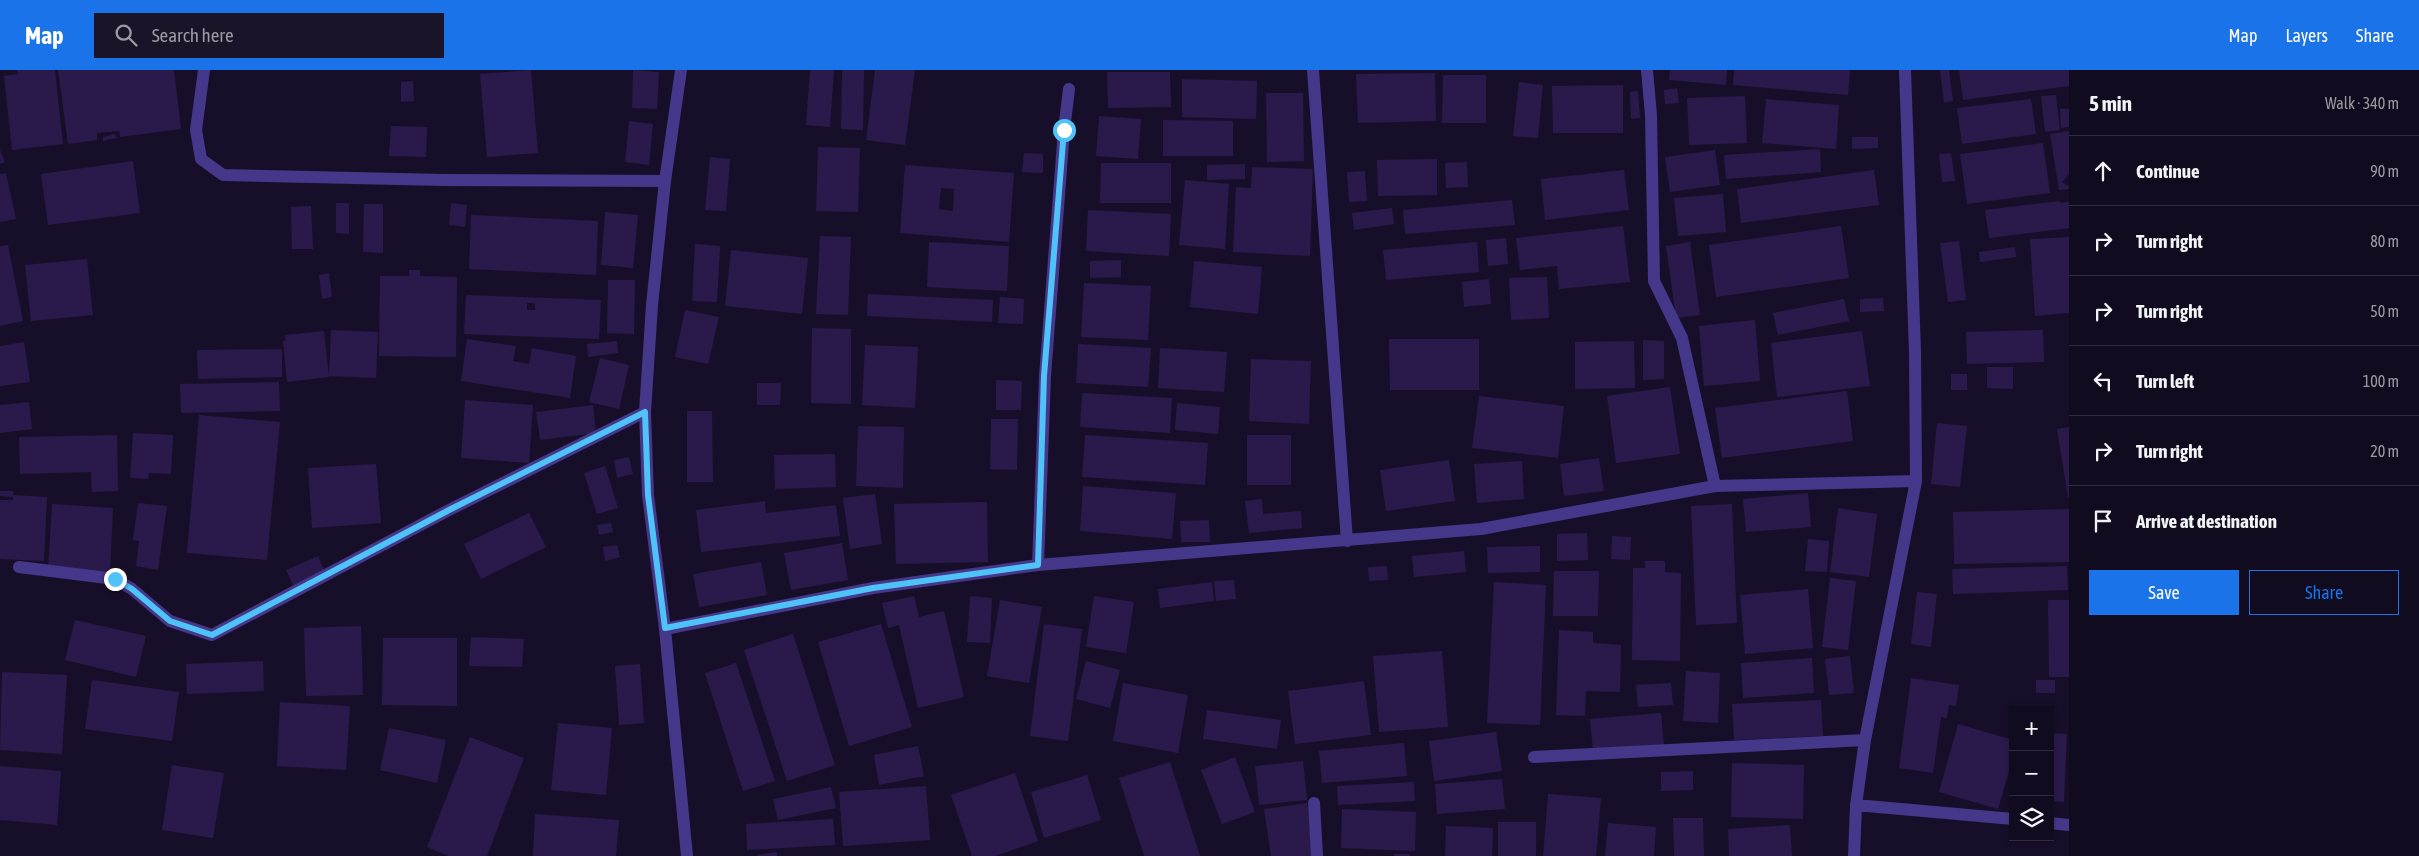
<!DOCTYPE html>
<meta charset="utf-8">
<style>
body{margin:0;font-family:"Asap Condensed",sans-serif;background:#1a1428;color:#f1f3f6}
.controls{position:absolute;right:15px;bottom:15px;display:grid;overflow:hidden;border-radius:0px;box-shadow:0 1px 4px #0004}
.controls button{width:45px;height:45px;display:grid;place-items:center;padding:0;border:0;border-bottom:1px solid #302b3d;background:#110b1f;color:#f1f3f6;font:25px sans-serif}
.stop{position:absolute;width:15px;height:15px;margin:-11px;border:4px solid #4fc3f7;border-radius:50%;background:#fff}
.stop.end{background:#4fc3f7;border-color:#fff;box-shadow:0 1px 5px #0008}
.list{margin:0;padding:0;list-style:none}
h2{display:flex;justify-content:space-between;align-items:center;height:65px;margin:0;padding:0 20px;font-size:21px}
h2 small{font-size:16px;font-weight:400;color:#9c9ba4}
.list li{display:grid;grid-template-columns:32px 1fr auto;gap:15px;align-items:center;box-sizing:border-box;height:70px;padding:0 20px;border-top:1px solid #302b3d}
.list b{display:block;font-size:19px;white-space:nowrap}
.list em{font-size:16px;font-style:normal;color:#9c9ba4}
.actions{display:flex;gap:10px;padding:15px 20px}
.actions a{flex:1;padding:11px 0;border:1px solid #1a73e8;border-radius:0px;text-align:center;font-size:18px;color:#1a73e8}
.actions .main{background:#1a73e8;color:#fff}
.icon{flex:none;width:28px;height:28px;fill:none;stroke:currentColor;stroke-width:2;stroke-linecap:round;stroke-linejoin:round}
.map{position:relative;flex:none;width:2069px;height:786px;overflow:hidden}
header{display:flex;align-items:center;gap:30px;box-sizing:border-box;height:70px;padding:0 25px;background:#1a73e8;color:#fff}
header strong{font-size:24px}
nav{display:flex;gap:28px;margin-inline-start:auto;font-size:18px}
.search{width:350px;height:45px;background:#1a1428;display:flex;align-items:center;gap:12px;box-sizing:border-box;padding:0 18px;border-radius:0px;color:#9c9ba4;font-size:19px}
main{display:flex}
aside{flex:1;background:#110b1f}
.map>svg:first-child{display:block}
</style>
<header>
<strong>Map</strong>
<div class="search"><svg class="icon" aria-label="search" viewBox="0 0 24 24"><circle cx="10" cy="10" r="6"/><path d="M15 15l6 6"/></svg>Search here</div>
<nav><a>Map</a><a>Layers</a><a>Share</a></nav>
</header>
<main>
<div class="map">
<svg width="2069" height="786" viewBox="0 0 2069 786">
<rect width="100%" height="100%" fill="#170f29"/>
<!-- building -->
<path fill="#2a1a4b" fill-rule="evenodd" d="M17 0H55L63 74 12 80 4 6 18 4Z
M58 0H174L181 59 120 67 119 61 97 63V70L68 74Z
M531 0 538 83 487 87 480 4Z
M633 0 659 2 657 39 632 38Z
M810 0H834L830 57 806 55Z
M842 0H864L863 60 841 59Z
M875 0H915L905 75 866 70Z
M1670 0H1727L1726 15 1669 10Z
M1734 0H1850L1848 25 1733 15Z
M1940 0H1949L1953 31 1944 33Z
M1959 0H2069V16L1963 30Z
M1107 2H1170L1171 37 1108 38Z
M1435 3 1436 51 1358 53 1356 4Z
M1443 5H1486V53H1442Z
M1182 9 1257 11 1256 49 1182 47Z
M413 11 414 31 401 32V12Z
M1519 12 1543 15 1538 68 1513 66Z
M1623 15V63H1553L1552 16Z
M1677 18 1679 33 1665 34 1664 20Z
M1638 21 1640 48 1631 49 1630 22Z
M1266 23H1303L1304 91 1267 92Z
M2056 25 2060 60 2045 62 2041 26Z
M1745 26 1747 73 1689 75 1687 28Z
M1766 29 1839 35 1836 79 1762 73Z
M2031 29 2036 64 1962 74 1957 38Z
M2060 39H2069V57L2061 58Z
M1099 46 1141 49 1138 89 1096 86Z
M1163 50 1233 51V86H1163Z
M629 51 653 54 649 95 625 92Z
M391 56 427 57 426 87 389 86Z
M2069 61V104L2062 112 2068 116 2069 115V119L2059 120 2050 64Z
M115 64 117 68 103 71V67Z
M1852 67H1878V78L1852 79Z
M2043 73 2050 123 1967 134 1960 84Z
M818 77 860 78 858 142 816 141Z
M1820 79 1821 102 1726 109 1724 85Z
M0 80 5 92 0 94Z
M1715 80 1720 115 1670 122 1665 87Z
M1024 83 1043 84V103L1022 102Z
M1951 83 1955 111 1942 112 1939 84Z
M710 87 730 89 726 141 705 140Z
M1437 89V125L1378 126 1377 90Z
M133 91 140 143 48 155 41 104Z
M1467 92 1468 117 1446 118 1445 93Z
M1101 93H1171V133H1100Z
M1245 94V109L1207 110V95Z
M905 95 1014 103 1009 172 900 163ZM941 118 954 119 953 141 939 139Z
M1252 97 1313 99 1310 186 1233 182 1236 117 1251 118Z
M1624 100 1629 140 1545 150 1541 109Z
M1874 100 1879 135 1741 153 1737 119Z
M1365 101 1367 131 1349 132 1347 102Z
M6 103 16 149 0 152V104Z
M1185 110 1229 114 1225 179 1179 175Z
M1723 124 1726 162 1678 166 1674 128Z
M1512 130 1515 155 1405 164 1403 140Z
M2060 131V133L2069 132V158L1989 168 1985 140Z
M336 133H349V164L336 163Z
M451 133 467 135 465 157 449 155Z
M364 134H383V183L363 182Z
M311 136 313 179H292L291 137Z
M1392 138 1394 154 1354 160 1352 143Z
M1088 140 1171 144 1169 186 1086 181Z
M605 142 638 145 633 198 601 195Z
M471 145 598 151 596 205 469 199Z
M1623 156 1630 212 1559 219 1557 196 1520 200 1516 168Z
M1841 156 1849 208 1716 227 1709 175Z
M820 166 851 167 848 245 816 244Z
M2069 167V243L2035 246 2030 169Z
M1506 168 1508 194 1488 196 1486 170Z
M1959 171 1966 230 1948 232 1940 173Z
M929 172 1009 176 1007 221 927 217Z
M1477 172 1479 202 1386 210 1383 180Z
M1690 172 1700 245 1676 248 1666 176Z
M695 174 720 176 717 232 692 231Z
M8 175 23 251 0 256V176Z
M2015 177 2016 187 1980 192 1979 182Z
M731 180 808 188 802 244 725 236Z
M87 189 93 245 31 251 25 195Z
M1121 190V207L1090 208V191Z
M1194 191 1262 197 1258 244 1190 237Z
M409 200H420V206L457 207 456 287 379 286 380 206H409Z
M329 203 332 227 322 229 319 205Z
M1547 207 1549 248 1511 250 1509 208Z
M1489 209 1491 234 1464 237 1462 212Z
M608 210H635L634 264 607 263Z
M1084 213 1151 216 1148 270 1081 267Z
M868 224 993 230 992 252 867 246Z
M466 225 601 230 599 269 464 264ZM527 233H535V240H527Z
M1000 227 1024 229 1023 254 998 253Z
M1883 228 1884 241 1860 242V229Z
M1844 229 1849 251 1778 265 1773 243Z
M685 240 719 247 708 294 675 287Z
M1755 250 1760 311 1704 316 1699 256Z
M812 258 851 259V334L811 333Z
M331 260 378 262 376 308 329 306Z
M2043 260 2044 292 1967 294 1966 262Z
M324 261 329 307 287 312 283 271 286 270 285 265Z
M1862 261 1870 316 1777 327 1771 273Z
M467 269 516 276 513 291 529 294 532 278 576 286 570 328 461 311Z
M1389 269H1479V320H1390Z
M1643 270 1664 271V309L1643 310Z
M617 271 618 283 588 287 587 274Z
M1634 271 1635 318 1575 319V272Z
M24 272 30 312 0 316V276Z
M1078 274 1151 278 1148 317 1076 313Z
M865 275 918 277 915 338 862 335Z
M1160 278 1227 282 1224 322 1158 318Z
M282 279V307L198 309 197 280Z
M600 288 629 295 619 339 589 332Z
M1251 289 1311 291 1309 354 1249 351Z
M1987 297H2013V319L1987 318Z
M1951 304H1967V320H1951Z
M996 310 1022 311 1021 340H996Z
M279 312 280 341 181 343 180 314Z
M757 313H781L780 335H757Z
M1670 317 1680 384 1616 393 1607 326Z
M1847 321 1853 371 1722 388 1715 338Z
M1082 323 1172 328 1170 363 1080 357Z
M1479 326 1564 336 1558 388 1472 378Z
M465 330 533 335 529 393 461 388Z
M29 332 32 359 0 363V335Z
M1177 333 1220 337 1218 364 1175 360Z
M593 335 596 363 540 370 536 342Z
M687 341H712L713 412H687Z
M199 345 280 352 267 490 187 483Z
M991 349H1018L1017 400 990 399Z
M1937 353 1967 356 1960 417 1931 414Z
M858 356 904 357 903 418 856 416Z
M2069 357V427H2068L2057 359Z
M133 363 173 365 171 404 149 403 148 409 130 408Z
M117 365 118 421 92 422 91 402 20 404 19 367Z
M1085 365 1208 373 1205 415 1082 407Z
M1247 365H1291V415H1247Z
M835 384 836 417 775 419 774 385Z
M629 387 633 404 617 408 614 390Z
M1599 388 1604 421 1564 426 1560 394Z
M1449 390 1455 431 1386 441 1380 400Z
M1522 391 1524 429 1477 433 1474 394Z
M376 394 381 453 312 458 308 398Z
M605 396 618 438 597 444 584 403Z
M1083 416 1176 423 1172 469 1080 461Z
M0 421H13V425L47 427 44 491 0 489V430H13V427L0 426Z
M1808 423 1811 457 1746 462 1743 429Z
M875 424 882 474 850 479 843 428Z
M1262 429 1263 444 1301 441 1302 458 1249 463 1245 431Z
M765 431 766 443 836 435 840 466 701 482 696 440Z
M987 432 988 492 896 494 894 434Z
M138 433 167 436 158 500 136 496 139 471 133 470Z
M52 434 113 438 110 504 48 500Z
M1732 434 1737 553 1696 555 1691 436Z
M1838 438 1877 444 1869 507 1830 502Z
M2069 439V492L1954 494 1953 442Z
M529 443 546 477 481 509 464 474Z
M1209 450 1210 472H1181L1180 451Z
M611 453 613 462 599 465 597 455Z
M1587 463 1588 490 1557 491V464Z
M1612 466 1631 467 1630 490 1611 489Z
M1808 469 1829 471 1827 502 1805 501Z
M842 473 848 510 791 520 784 483Z
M617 475 620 487 605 491 603 477Z
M1540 476V502L1488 503 1487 477Z
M1464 481 1466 502 1414 507 1412 486Z
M318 486 326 504 295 519 286 500Z
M1645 491H1665V502L1681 503 1680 591 1632 590 1633 498H1645Z
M761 492 767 525 699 537 693 504Z
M1387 496 1388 510 1369 511 1368 497Z
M2067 496 2068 520 1953 524 1952 499Z
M1554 501H1599L1598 546H1553Z
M1830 508 1856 511 1848 580 1822 577Z
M1234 510 1236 529 1216 531 1214 511Z
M1212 512 1214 531 1160 538 1158 519Z
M1494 512 1546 515 1540 655 1487 653Z
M1808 519 1813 578 1745 584 1740 525Z
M1917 522 1937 524 1931 577 1911 574Z
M914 526 919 547 944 541 964 627 918 638 899 555 888 558 882 533Z
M970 526 992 528 990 573 967 572Z
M1094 526 1134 532 1126 583 1086 577Z
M1000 530 1042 537 1029 613 987 606Z
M2048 530H2069V607H2049Z
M75 550 146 566 136 607 65 590Z
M881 554 912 657 849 676 818 572Z
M1044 554 1082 559 1068 671 1030 666Z
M361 556 363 625 306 626 304 558Z
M1559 560 1593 562V573L1621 575 1620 622 1586 621 1585 646 1556 645Z
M793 564 835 695 787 711 744 580Z
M471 567 524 569 522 597 469 596Z
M383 568H457V636L382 635Z
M1442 581 1448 657 1379 662 1373 586Z
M1850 586 1854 623 1829 625 1825 589Z
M1812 588 1814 623 1743 628 1741 593Z
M263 591 264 621 187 624 186 594Z
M1086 591 1120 600 1110 638 1076 629Z
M736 593 775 711 743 721 705 603Z
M640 594 644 653 619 655 615 596Z
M1686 601 1720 603 1718 653 1683 651Z
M2 602 67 605 62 684 0 680Z
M1911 608 1959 615 1956 636 1949 635 1947 648 1941 647 1933 703 1899 698Z
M92 610 179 622 172 671 85 659Z
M2036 610H2055V623H2036Z
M1364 611 1371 665 1295 674 1288 621Z
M1123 613 1188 625 1178 683 1113 671Z
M1671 613 1673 635 1638 637 1636 615Z
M1821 630 1823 666 1734 670 1732 634Z
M280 632 350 636 346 700 277 696Z
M1207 640 1281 650 1277 679 1203 669Z
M1661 643 1664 675 1593 681 1590 649Z
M558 653 612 658 606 725 551 720Z
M1958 654 2013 670V687L1998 739 1939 722Z
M389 658 446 670 437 713 380 700Z
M1496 662 1502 701 1434 711 1429 671Z
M2050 663 2067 664 2064 732 2050 731Z
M470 667 524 688 487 786H449L427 777Z
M1404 673 1407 706 1322 713 1319 681Z
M918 676 924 706 879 715 874 685Z
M1235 687 1255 742 1222 754 1201 700Z
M1303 691 1307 730 1259 735 1255 696Z
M1170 692 1200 786H1144L1119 708Z
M1732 693 1804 695 1803 749 1731 747Z
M172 695 224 703 213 768 162 760Z
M0 696 61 701 57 755 0 750Z
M1693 701V720L1661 721V702Z
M1015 703 1038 771 995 786H972L951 725Z
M1087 705 1101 750 1044 768 1031 722Z
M1502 709 1505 739 1437 744 1435 714Z
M1414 712 1415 731 1338 735 1337 716Z
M926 716 930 770 843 776 839 722Z
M831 717 836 738 778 750 773 729Z
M1548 724 1601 728 1596 786H1543Z
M1307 733 1315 786H1271L1264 739Z
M1342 739 1416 742 1415 781 1341 778Z
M535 744 619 750 616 786H533Z
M1673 748H1703L1704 786H1674Z
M833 749 835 775 747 780 746 754Z
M1498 752H1536V786H1498Z
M1608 753 1656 757 1654 786H1605Z
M1790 755 1792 786H1729L1728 759Z
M1446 756 1493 758 1492 786H1445Z
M777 782V786H757V785Z
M1394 784H1410V786H1394Z"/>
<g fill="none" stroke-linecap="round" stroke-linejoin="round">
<!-- minor -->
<path stroke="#45388a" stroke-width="12" d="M204 0 196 60 201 89 223 105 443 110 665 111
M681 0 665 111 652 235 645 342 648 425 665 559 687 786
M1313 0 1347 471
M1647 0 1651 45 1654 211 1682 268 1715 416
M1038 495 1045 306 1064 60 1069 19
M19 497 115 509 132 519 170 551 212 565 449 440 645 342
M665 559 873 518 1038 495 1481 459 1715 416 1916 411
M1534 687 1865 670
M1314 733 1317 786
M1856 735 2013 749
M2050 753 2069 755
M1854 786 1856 735 1865 670 1916 411 1915 282 1905 0"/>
</g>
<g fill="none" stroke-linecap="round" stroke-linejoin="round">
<!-- route -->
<path stroke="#4fc3f7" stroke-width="6" d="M115 509 132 519 170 551 212 565 449 440 645 342 648 425 665 558 873 518 1038 495 1044 306 1064 60"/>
</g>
</svg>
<div class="controls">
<button>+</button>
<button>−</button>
<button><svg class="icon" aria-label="layers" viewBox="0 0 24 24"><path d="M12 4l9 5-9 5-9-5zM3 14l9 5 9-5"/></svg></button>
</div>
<div class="stop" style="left:1064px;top:60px"></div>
<div class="stop end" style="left:115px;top:509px"></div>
</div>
<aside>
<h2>5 min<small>Walk · 340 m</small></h2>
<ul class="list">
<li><svg class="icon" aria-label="ahead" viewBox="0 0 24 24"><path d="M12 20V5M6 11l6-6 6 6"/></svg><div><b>Continue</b></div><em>90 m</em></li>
<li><svg class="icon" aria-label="right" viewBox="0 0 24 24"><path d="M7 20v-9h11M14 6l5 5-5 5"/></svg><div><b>Turn right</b></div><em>80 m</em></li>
<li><svg class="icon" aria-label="right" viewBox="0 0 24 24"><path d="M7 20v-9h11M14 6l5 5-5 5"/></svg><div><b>Turn right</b></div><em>50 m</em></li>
<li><svg class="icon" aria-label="left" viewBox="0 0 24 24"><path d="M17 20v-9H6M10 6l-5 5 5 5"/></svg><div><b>Turn left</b></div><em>100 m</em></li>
<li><svg class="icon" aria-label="right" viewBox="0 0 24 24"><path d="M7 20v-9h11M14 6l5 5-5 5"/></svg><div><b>Turn right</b></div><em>20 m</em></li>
<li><svg class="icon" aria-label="arrive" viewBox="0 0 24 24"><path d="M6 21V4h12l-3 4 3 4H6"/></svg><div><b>Arrive at destination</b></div></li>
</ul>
<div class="actions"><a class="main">Save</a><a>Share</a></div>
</aside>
</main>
